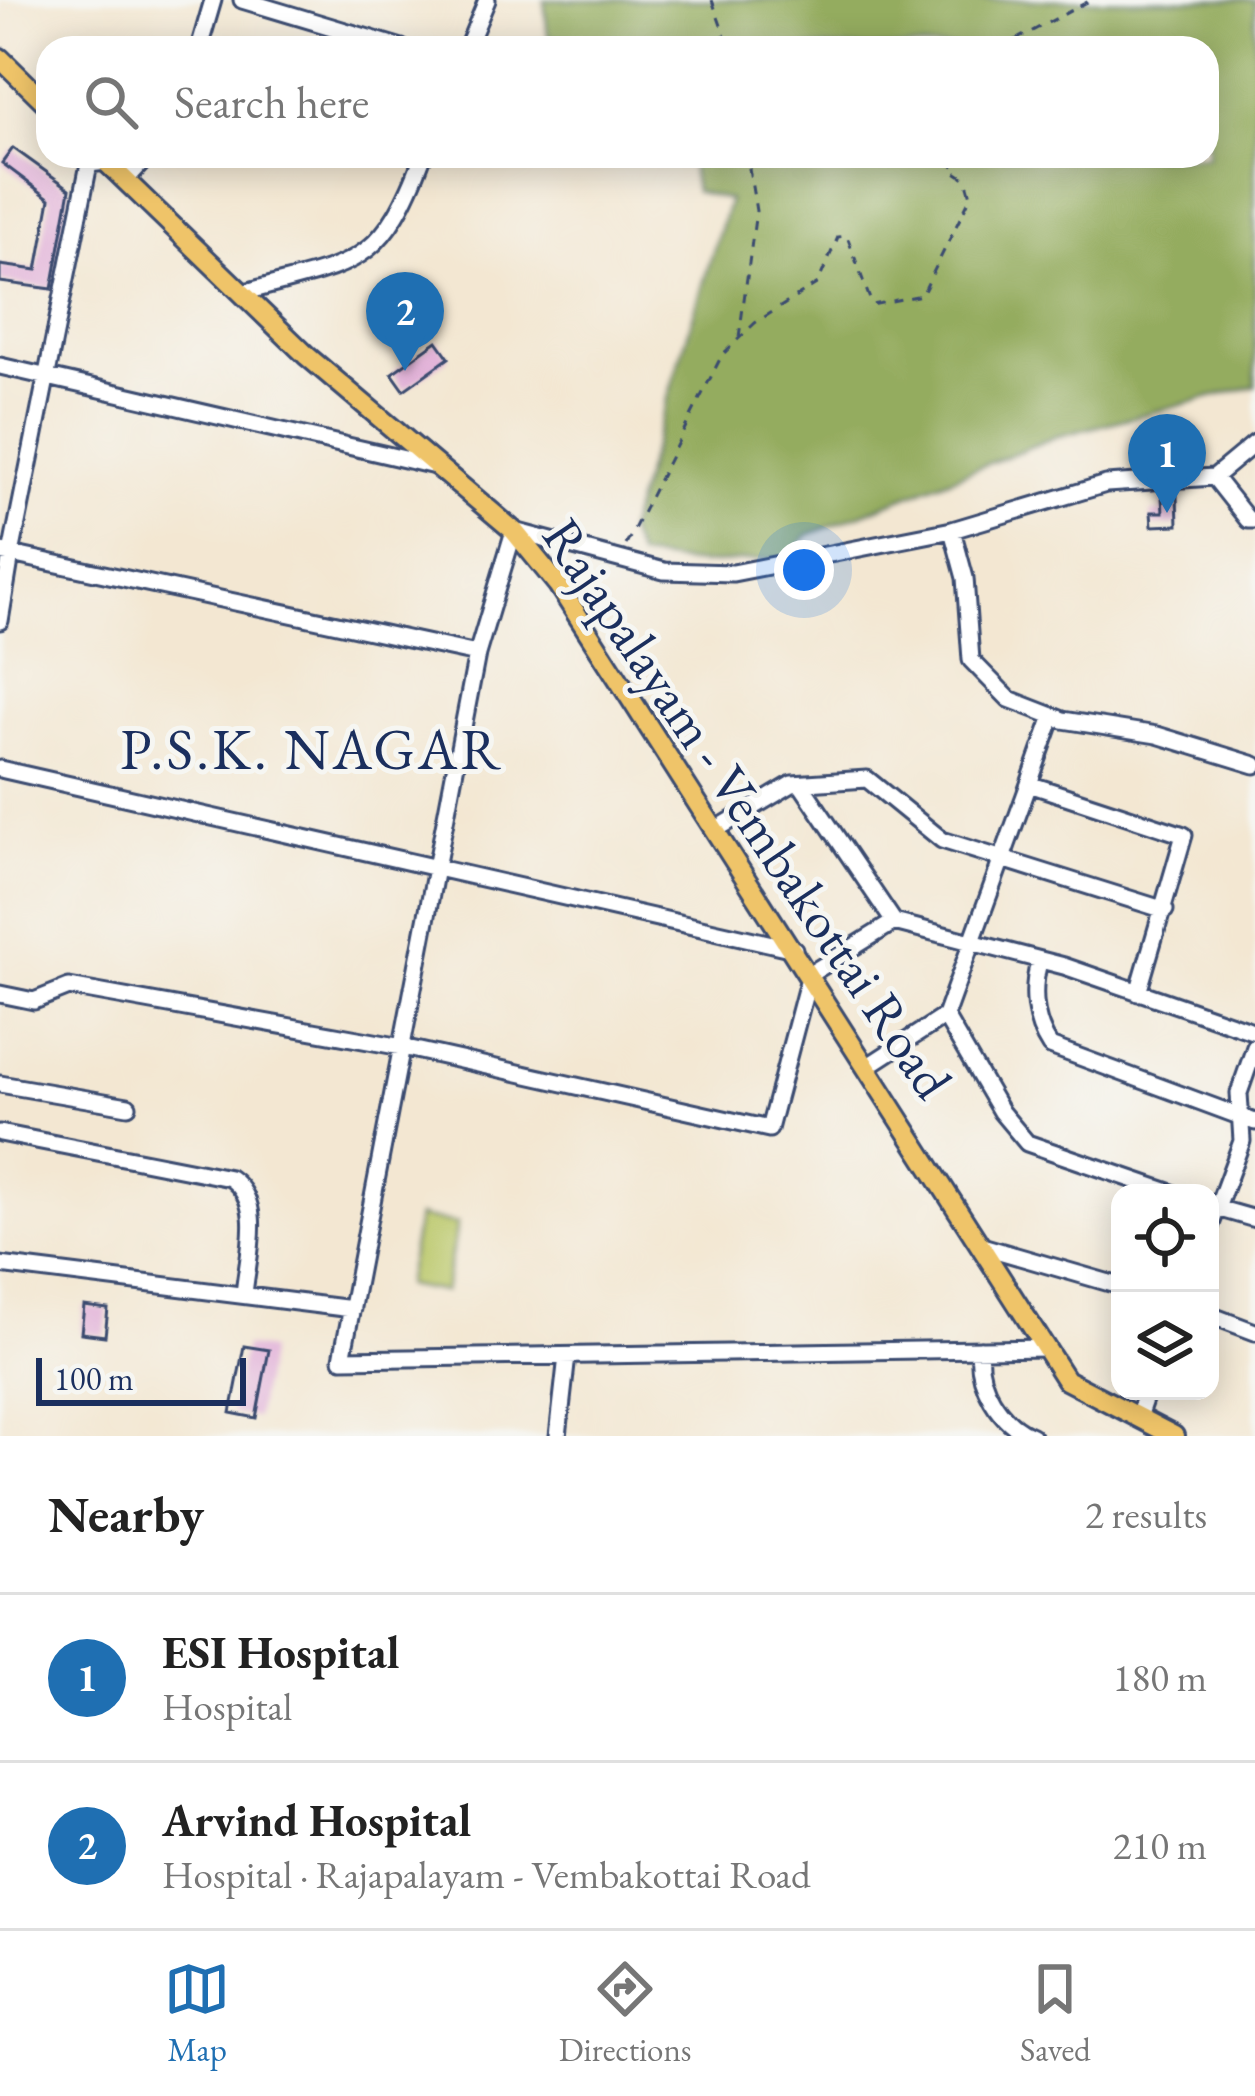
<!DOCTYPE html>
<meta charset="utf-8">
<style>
body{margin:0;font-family:"EB Garamond",serif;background:#f2f2f2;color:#222}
.controls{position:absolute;right:36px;bottom:36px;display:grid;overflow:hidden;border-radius:24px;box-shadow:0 6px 30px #0003}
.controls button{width:108px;height:108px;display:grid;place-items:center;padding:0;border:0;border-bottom:3px solid #e0e0e0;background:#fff;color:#222;font:60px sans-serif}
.scale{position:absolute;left:36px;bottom:30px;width:210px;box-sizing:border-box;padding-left:12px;border:6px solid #1b2f5e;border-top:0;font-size:33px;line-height:42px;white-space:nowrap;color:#1b2f5e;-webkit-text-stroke:9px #f6f6f2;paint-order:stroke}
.you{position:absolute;left:804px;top:570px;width:42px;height:42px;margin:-30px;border:9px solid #fff;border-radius:50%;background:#1a73e8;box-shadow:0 0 0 18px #1a73e833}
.badge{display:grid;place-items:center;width:78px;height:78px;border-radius:50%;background:#1f6fb2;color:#fff;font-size:39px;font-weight:700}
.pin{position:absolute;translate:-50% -99px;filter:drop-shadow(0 3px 6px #0008)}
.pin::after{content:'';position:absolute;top:63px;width:42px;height:36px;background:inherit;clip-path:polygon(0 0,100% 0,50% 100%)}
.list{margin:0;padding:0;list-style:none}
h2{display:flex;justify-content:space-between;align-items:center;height:156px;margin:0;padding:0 48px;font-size:51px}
h2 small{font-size:39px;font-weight:400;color:#767676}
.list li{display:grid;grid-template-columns:78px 1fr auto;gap:36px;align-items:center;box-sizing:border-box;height:168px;padding:0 48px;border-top:3px solid #e0e0e0}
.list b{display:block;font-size:45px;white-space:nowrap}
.list p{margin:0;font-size:39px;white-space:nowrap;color:#767676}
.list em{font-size:39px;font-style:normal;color:#767676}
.icon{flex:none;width:66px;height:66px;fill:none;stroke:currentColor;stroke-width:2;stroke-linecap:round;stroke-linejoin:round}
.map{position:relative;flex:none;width:1255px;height:1436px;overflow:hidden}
.search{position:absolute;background:#fff;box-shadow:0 6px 30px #0003;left:36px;right:36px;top:36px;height:132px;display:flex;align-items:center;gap:30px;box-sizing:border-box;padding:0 42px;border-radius:36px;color:#767676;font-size:45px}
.sheet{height:492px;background:#fff}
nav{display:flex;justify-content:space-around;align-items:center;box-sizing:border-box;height:168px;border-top:3px solid #e0e0e0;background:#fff;font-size:33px;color:#767676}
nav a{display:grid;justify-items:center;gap:6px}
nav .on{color:#1f6fb2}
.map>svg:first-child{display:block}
</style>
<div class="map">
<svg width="1255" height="1436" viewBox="0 0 1255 1436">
<rect width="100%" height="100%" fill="#f6f6f2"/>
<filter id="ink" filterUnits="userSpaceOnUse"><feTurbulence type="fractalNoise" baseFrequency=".00833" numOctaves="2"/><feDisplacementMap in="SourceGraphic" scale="24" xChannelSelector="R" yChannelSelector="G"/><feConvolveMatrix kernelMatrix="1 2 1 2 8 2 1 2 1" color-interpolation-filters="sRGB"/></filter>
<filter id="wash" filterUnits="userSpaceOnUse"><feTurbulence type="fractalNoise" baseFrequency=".004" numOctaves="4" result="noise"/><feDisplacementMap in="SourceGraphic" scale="48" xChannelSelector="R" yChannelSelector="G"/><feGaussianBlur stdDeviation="2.7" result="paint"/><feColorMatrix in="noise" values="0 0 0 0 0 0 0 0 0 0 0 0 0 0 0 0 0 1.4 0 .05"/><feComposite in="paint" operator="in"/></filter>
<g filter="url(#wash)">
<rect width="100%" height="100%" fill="#f3e7d2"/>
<!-- green -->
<path fill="#bbc86b" stroke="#6b7c64" stroke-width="3" d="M418 1217 457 1224 444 1292 405 1285Z"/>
<!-- forest -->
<path fill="#94ac5f" stroke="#586e5e" stroke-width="3" d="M544 0H1255V386L1055 437 808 535 788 558 700 564 638 557 627 531 729 200 695 191 689 156H1207V48H669L668 41 548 37Z"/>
<g id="blocks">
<!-- building -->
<path fill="#e1afd7" d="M13 148 70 189 52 289 0 282V265L37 270 50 199 2 163Z
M437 341 449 358 404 390 392 373Z
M1177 496 1178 525 1152 526 1151 512H1163L1162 497Z
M84 1306 108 1309 105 1336 81 1333Z
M244 1346 269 1350 256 1418 231 1413Z"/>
</g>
</g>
<g filter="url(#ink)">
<use href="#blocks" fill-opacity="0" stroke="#3b4b6f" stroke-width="3"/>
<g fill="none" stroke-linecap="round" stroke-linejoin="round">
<!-- minor casing -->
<g stroke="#3b4b6f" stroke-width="21">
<path id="minor" d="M242 0 402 48
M199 48 213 0
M467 48 487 0
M106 162 89 164 11 554 477 654 342 1359 1046 1348
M125 181 148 156
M242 293C352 262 380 271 423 156
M0 366 435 466
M1214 477 1248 520H1255
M952 530 1106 484 1214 477 1255 443
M0 552 11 554 0 621
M477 654 514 531 664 571 733 573 952 530 965 578 971 660 1009 699 1063 720 1157 735 1255 765
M0 769 794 949
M1029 784 1053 716
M802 786 894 922 1064 966 1255 1032
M717 829 792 784 867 779 942 840 1165 910
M1039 962C1031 991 1034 1022 1050 1046L1255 1122
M0 994 34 1001 69 987 402 1047 769 1129 810 974 894 922
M945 1016 1001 1112 1027 1143 1172 1193
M868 1066 945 1016 1029 784 1184 835 1138 993
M0 1084 128 1106
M0 1133 230 1178C266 1203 247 1256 244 1295
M1213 1207 1255 1219
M1210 1227 1242 1141 1239 1093 1255 1047
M982 1246 1120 1286
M0 1265 352 1309
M1210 1315 1255 1332
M980 1349C976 1383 999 1423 1032 1436
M1138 1417 1147 1391
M558 1436 567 1356"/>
</g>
<!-- major casing -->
<g stroke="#3b4b6f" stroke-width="24">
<path id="major" d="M0 58 48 105
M100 156 307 356 514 531 558 585 1066 1380 1174 1436"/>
</g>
<!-- path -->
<path stroke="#3b4b6f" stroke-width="3" stroke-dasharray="9 9" stroke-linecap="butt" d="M712 0 729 48
M1000 48 1091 0
M739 337 756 211 747 156
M626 545 722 355 755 323 818 283 838 237 847 236 872 305 922 295 971 196 966 179 951 169 958 156"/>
<!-- minor -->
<use href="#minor" stroke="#fff" stroke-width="15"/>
<!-- major -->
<use href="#major" stroke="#efc469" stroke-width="18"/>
</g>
</g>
<g text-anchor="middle" stroke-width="10" stroke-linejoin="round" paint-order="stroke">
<!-- street labels -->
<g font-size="54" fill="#1b2f5e" stroke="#f6f6f2">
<text transform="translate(748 808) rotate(56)" y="19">Rajapalayam - Vembakottai Road</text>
</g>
<!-- neighbourhood labels -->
<g font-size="57" letter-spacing="3" fill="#1b2f5e" stroke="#f6f6f2">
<text x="312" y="769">P.S.K. NAGAR</text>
</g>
</g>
</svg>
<div class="controls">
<button><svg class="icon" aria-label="locate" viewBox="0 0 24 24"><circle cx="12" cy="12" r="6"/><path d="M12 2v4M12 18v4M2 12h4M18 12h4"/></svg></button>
<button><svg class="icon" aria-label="layers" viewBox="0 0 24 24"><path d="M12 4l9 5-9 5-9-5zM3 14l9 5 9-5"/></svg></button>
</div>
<div class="scale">100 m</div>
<div class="you"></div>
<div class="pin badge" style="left:1167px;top:513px">1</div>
<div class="pin badge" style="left:405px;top:371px">2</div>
<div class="search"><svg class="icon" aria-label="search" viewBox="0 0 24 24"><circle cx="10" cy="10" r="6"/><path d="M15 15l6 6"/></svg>Search here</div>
</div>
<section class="sheet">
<h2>Nearby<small>2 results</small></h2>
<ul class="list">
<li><span class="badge">1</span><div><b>ESI Hospital</b><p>Hospital</p></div><em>180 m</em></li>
<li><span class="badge">2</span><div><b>Arvind Hospital</b><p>Hospital · Rajapalayam - Vembakottai Road</p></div><em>210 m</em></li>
</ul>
</section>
<nav>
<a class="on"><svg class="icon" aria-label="map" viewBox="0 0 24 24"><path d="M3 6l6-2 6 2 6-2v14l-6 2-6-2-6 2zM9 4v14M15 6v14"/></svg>Map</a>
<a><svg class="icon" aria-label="directions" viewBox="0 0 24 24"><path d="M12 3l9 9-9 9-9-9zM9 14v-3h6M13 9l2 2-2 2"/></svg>Directions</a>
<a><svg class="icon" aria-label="saved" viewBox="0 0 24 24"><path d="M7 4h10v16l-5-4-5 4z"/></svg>Saved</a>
</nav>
